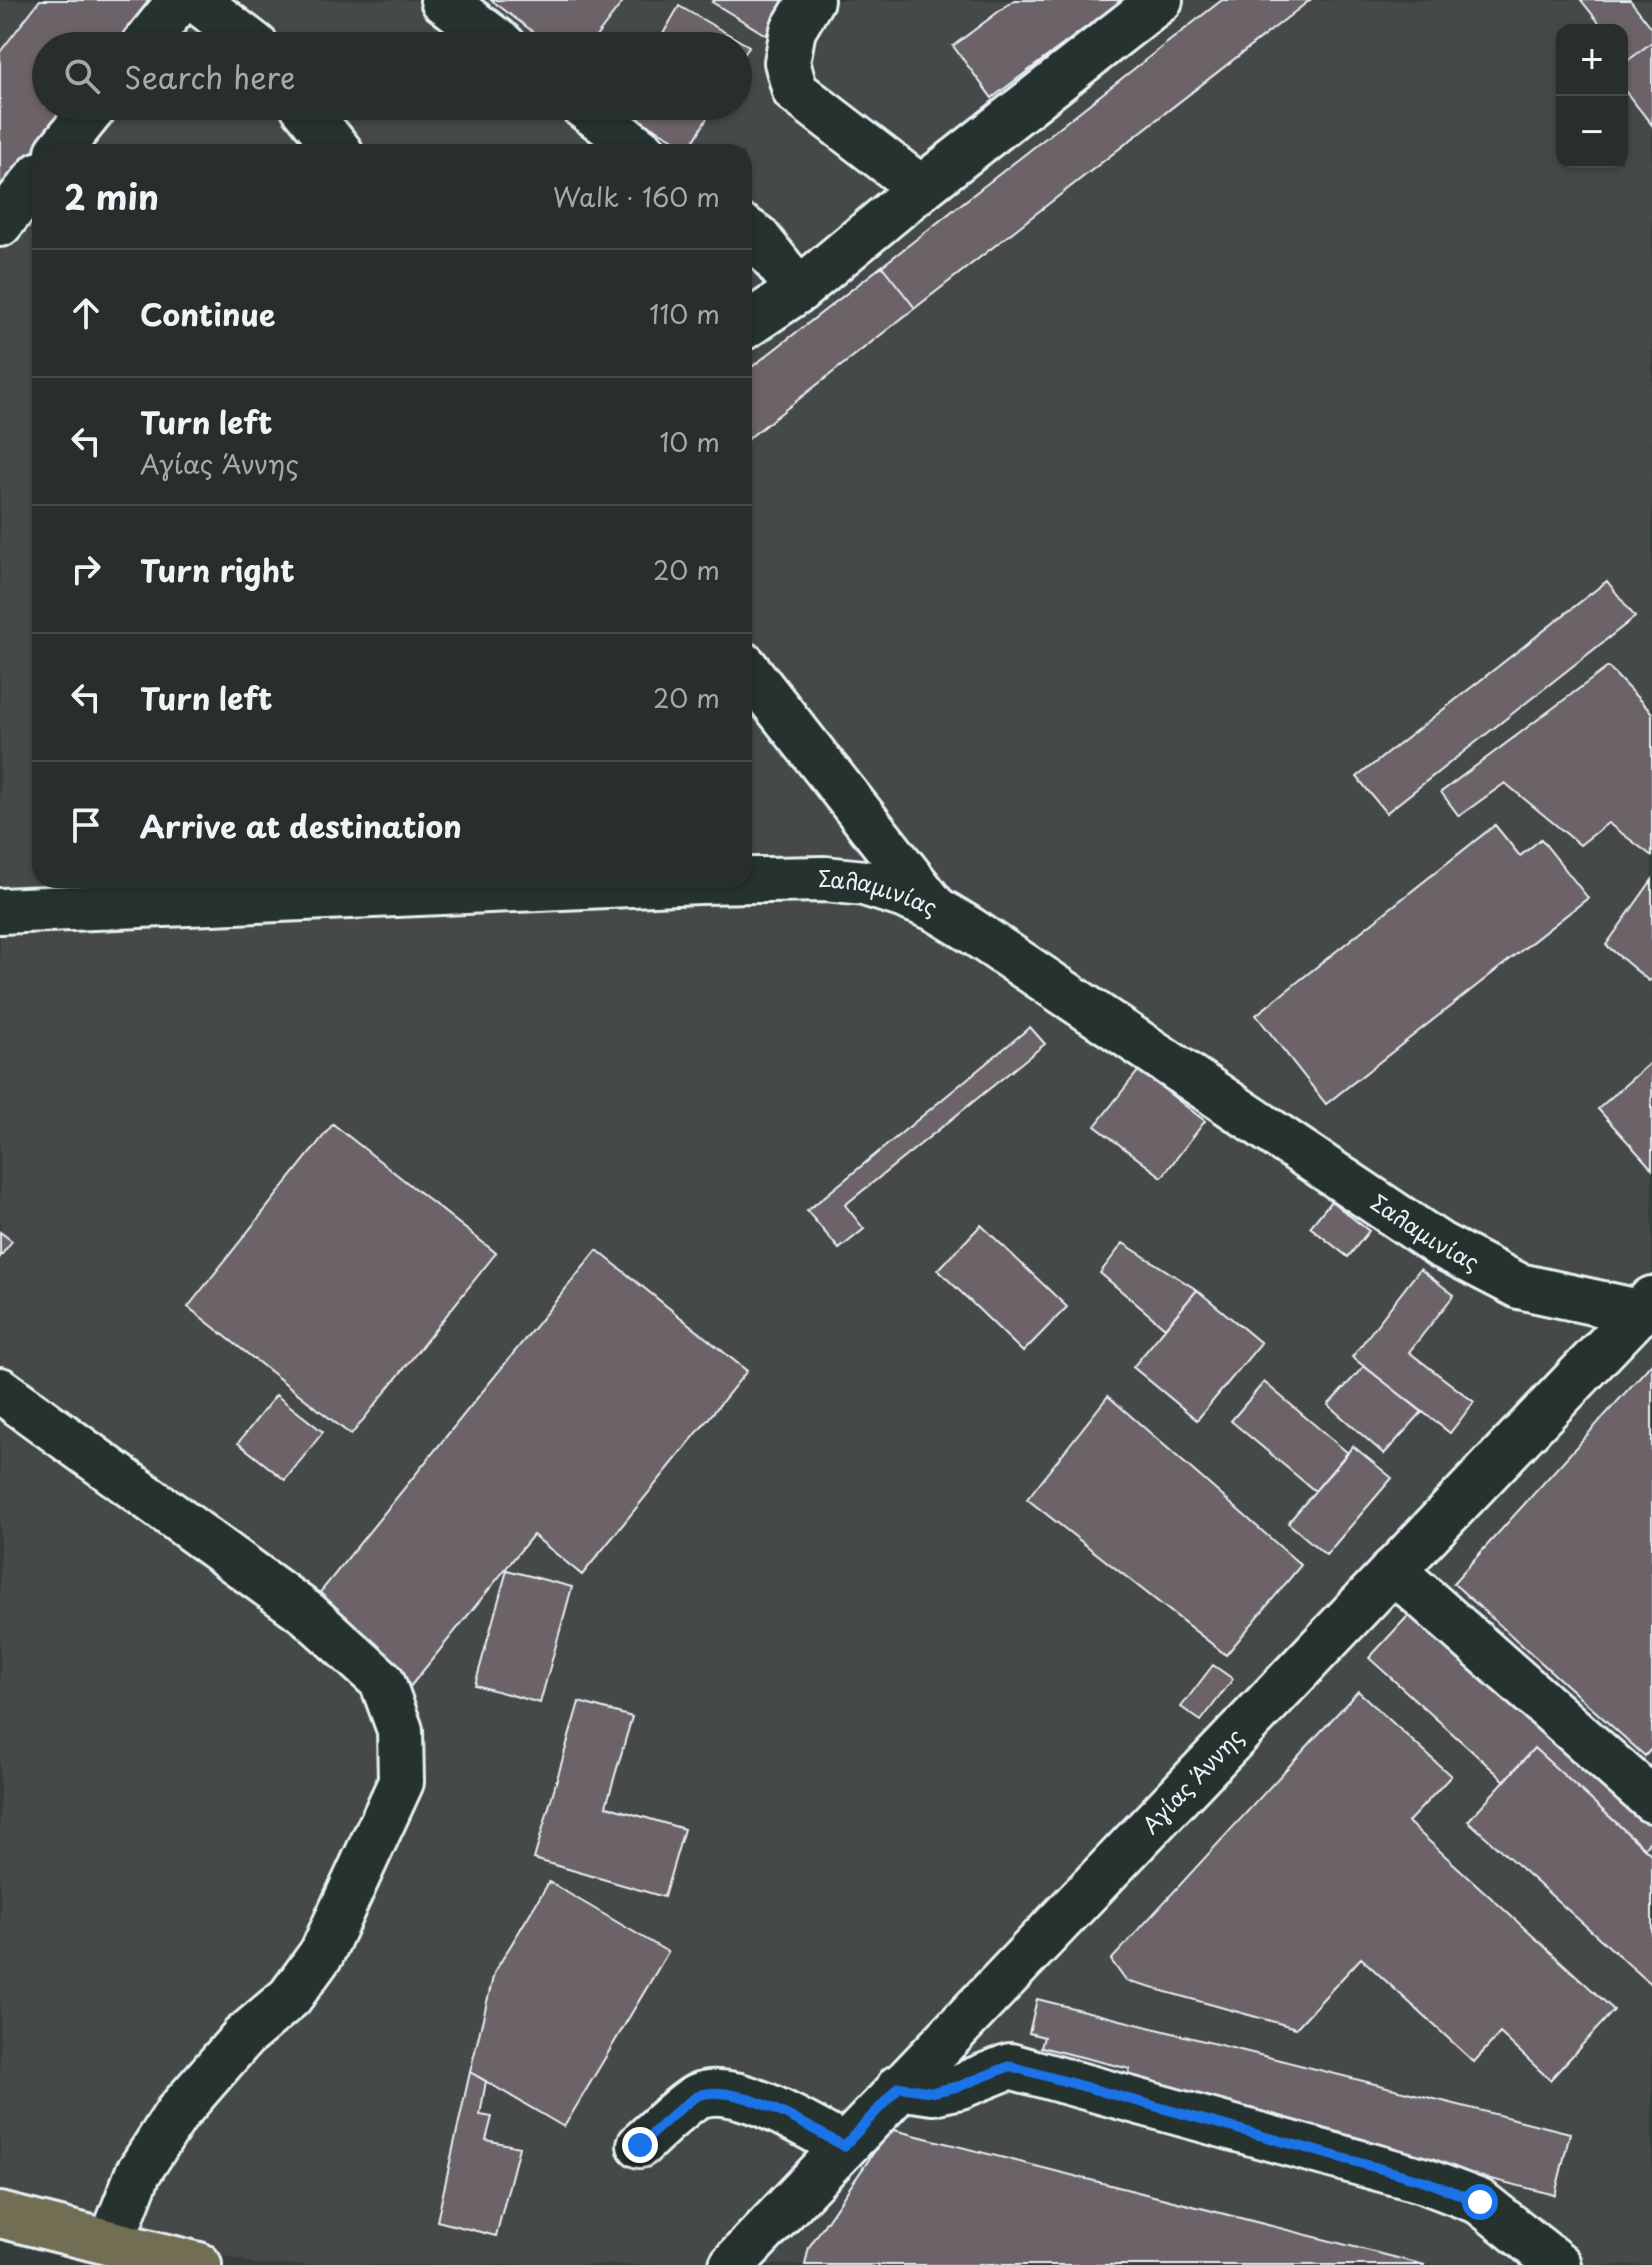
<!DOCTYPE html>
<meta charset="utf-8">
<style>
body{margin:0;font-family:"Playpen Sans",sans-serif;background:#333a37;color:#f1f3f6}
.controls{position:absolute;right:24px;top:24px;display:grid;overflow:hidden;border-radius:16px;box-shadow:0 2px 6px #0004}
.controls button{width:72px;height:72px;display:grid;place-items:center;padding:0;border:0;border-bottom:2px solid #434a47;background:#272e2b;color:#f1f3f6;font:40px sans-serif}
.stop{position:absolute;width:24px;height:24px;margin:-18px;border:6px solid #1a73e8;border-radius:50%;background:#fff}
.stop.end{background:#1a73e8;border-color:#fff;box-shadow:0 2px 8px #0008}
.list{margin:0;padding:0;list-style:none}
h2{display:flex;justify-content:space-between;align-items:center;height:104px;margin:0;padding:0 32px;font-size:34px}
h2 small{font-size:26px;font-weight:400;color:#a4a8a9}
.list li{display:grid;grid-template-columns:52px 1fr auto;gap:24px;align-items:center;box-sizing:border-box;height:128px;padding:0 32px;border-top:2px solid #434a47}
.list b{display:block;font-size:30px;white-space:nowrap}
.list p{margin:0;font-size:26px;white-space:nowrap;color:#a4a8a9}
.list em{font-size:26px;font-style:normal;color:#a4a8a9}
.icon{flex:none;width:44px;height:44px;fill:none;stroke:currentColor;stroke-width:2;stroke-linecap:round;stroke-linejoin:round}
.map{position:relative;flex:none;width:1652px;height:2265px;overflow:hidden}
.search{position:absolute;background:#272e2b;box-shadow:0 2px 6px #0004;left:32px;top:32px;width:720px;height:88px;display:flex;align-items:center;gap:20px;box-sizing:border-box;padding:0 28px;border-radius:44px;color:#a4a8a9;font-size:30px}
.panel{position:absolute;background:#272e2b;box-shadow:0 2px 6px #0004;left:32px;top:144px;width:720px;height:744px;border-radius:24px}
.map>svg:first-child{display:block}
</style>
<div class="map">
<svg width="1652" height="2265" viewBox="0 0 1652 2265">
<rect width="100%" height="100%" fill="#343d39"/>
<filter id="ink" filterUnits="userSpaceOnUse"><feTurbulence type="fractalNoise" baseFrequency=".0125" numOctaves="2"/><feDisplacementMap in="SourceGraphic" scale="16" xChannelSelector="R" yChannelSelector="G"/><feConvolveMatrix kernelMatrix="1 2 1 2 8 2 1 2 1" color-interpolation-filters="sRGB"/></filter>
<g filter="url(#ink)">
<!-- built -->
<path fill="#454847" fill-rule="evenodd" d="M0 0H1652V2265H260L0 2199ZM1562 30H1622V162H1562ZM46 46H738V106H46ZM40 152H744V880H40Z"/>
<!-- building -->
<path fill="#6c6368" stroke="#e8f1f8" stroke-width="2" d="M40 0H146L151 4 119 46H46V106H72L0 199V52Z
M491 0H624L589 46H552Z
M714 0H787L766 35 712 2Z
M1014 0H1122L992 98 953 46Z
M1222 0H1310L915 308 882 266Z
M1581 0H1630L1652 28V42L1622 65V30H1591L1600 24Z
M679 6 749 46 738 65V46H656Z
M1652 42V125L1622 87V65Z
M621 106H714L690 148 620 109Z
M882 266 915 308 744 442V373Z
M1607 581 1635 617 1386 813 1357 777Z
M1608 667 1652 713V856L1608 823 1580 845 1505 783 1459 816 1441 792Z
M1495 825 1520 856 1541 839 1588 898 1326 1104 1256 1015Z
M1652 880V979L1649 981 1606 945Z
M1030 1027 1045 1044 845 1205 864 1229 839 1249 807 1211Z
M1652 1061V1169L1598 1109Z
M1139 1070 1205 1121 1162 1177 1095 1126Z
M333 1124 496 1253 351 1435 188 1307Z
M1331 1201 1369 1231 1348 1257 1310 1227Z
M981 1225 1067 1307 1023 1352 938 1270Z
M0 1232 12 1241 0 1257Z
M1123 1243 1197 1290 1165 1328 1100 1273Z
M597 1250 747 1371 582 1575 533 1535 409 1688 309 1606Z
M1420 1269 1454 1295 1409 1352 1474 1402 1450 1433 1352 1357Z
M1197 1290 1261 1343 1197 1420 1133 1367Z
M1652 1363V1748L1645 1756 1453 1583Z
M1364 1366 1422 1412 1384 1454 1328 1405Z
M1264 1382 1348 1453 1315 1491 1231 1421Z
M276 1395 323 1432 285 1480 238 1443Z
M1108 1396 1301 1565 1226 1655 1027 1499Z
M1353 1446 1392 1478 1326 1555 1288 1523Z
M507 1570 572 1587 540 1703 475 1685Z
M1420 1603 1652 1812V1839L1644 1848 1534 1748 1505 1781 1369 1658Z
M1213 1665 1233 1679 1201 1721 1181 1707Z
M1358 1691 1451 1776 1408 1822 1614 2010 1550 2080 1500 2033 1474 2062 1361 1958 1296 2028 1126 1981 1111 1960Z
M579 1702 632 1717 606 1806 684 1829 664 1897 534 1859Z
M1534 1748 1652 1855V1985L1468 1821Z
M549 1882 668 1952 564 2127 470 2072 494 1973Z
M1037 1999 1570 2133 1555 2195 1236 2115 1239 2106 1128 2078 1130 2069 1041 2047 1044 2037 1029 2033Z
M470 2072 486 2081 480 2115 492 2117 486 2140 519 2147 496 2236 437 2221Z
M890 2129 1425 2265H805L809 2247Z"/>
<g fill="none" stroke-linecap="round" stroke-linejoin="round">
<!-- minor casing -->
<g stroke="#e8f1f8" stroke-width="50">
<g id="minor">
<path d="M196 0 256 46"/>
<path d="M443 0 504 46"/>
<path d="M811 0 793 30 787 62 795 91 921 188"/>
<path d="M143 46 180 0"/>
<path d="M303 106 340 152"/>
<path d="M583 106 644 152"/>
<path d="M58 152 95 106"/>
<path d="M0 224 40 174"/>
<path d="M744 228 757 237 799 290"/>
<path d="M744 327 799 290 921 188 1160 0"/>
<path d="M744 665 934 907"/>
<path id="s1" d="M0 911 700 881 825 879 864 883 902 895 936 909 969 929 1440 1245 1519 1286 1639 1312"/>
<path d="M0 1390 308 1614 382 1681 400 1730 401 1782 322 1953 290 1997 243 2037 177 2113 138 2173 111 2243"/>
<path d="M1393 1570 1652 1800"/>
<path d="M899 2087 933 2092 960 2086 1010 2066 1425 2181 1480 2202 1559 2265"/>
<path d="M640 2145C651 2135 686 2101 698 2096 736 2080 809 2128 844 2146"/>
<path id="s2" d="M732 2265 1652 1299"/>
</g>
</g>
<!-- major casing -->
<g stroke="#e8f1f8" stroke-width="50">
<path id="major" d="M0 2215 199 2265"/>
</g>
<!-- minor -->
<use href="#minor" stroke="#26332d" stroke-width="44"/>
<!-- major -->
<use href="#major" stroke="#726e52" stroke-width="44"/>
</g>
</g>
<g fill="none" stroke-linecap="round" stroke-linejoin="round" filter="url(#ink)">
<!-- route -->
<path stroke="#1a73e8" stroke-width="10" d="M640 2145C651 2135 686 2101 698 2096 736 2080 810 2128 844 2146L899 2087 933 2092 960 2086 1010 2066 1425 2181 1480 2202"/>
</g>
<g text-anchor="middle" stroke-width="6" stroke-linejoin="round" paint-order="stroke">
<!-- street labels -->
<g font-size="22" fill="#e8f1f8" stroke="#26332d">
<text dy="8" stroke="none"><textPath href="#s1" startOffset="880">Σαλαμινίας</textPath></text>
<text dy="8" stroke="none"><textPath href="#s1" startOffset="1528">Σαλαμινίας</textPath></text>
<text dy="8" stroke="none"><textPath href="#s2" startOffset="668">Αγίας Άννης</textPath></text>
</g>
</g>
</svg>
<div class="controls">
<button>+</button>
<button>−</button>
</div>
<div class="stop" style="left:1480px;top:2202px"></div>
<div class="stop end" style="left:640px;top:2145px"></div>
<div class="search"><svg class="icon" aria-label="search" viewBox="0 0 24 24"><circle cx="10" cy="10" r="6"/><path d="M15 15l6 6"/></svg>Search here</div>
<section class="panel">
<h2>2 min<small>Walk · 160 m</small></h2>
<ul class="list">
<li><svg class="icon" aria-label="ahead" viewBox="0 0 24 24"><path d="M12 20V5M6 11l6-6 6 6"/></svg><div><b>Continue</b></div><em>110 m</em></li>
<li><svg class="icon" aria-label="left" viewBox="0 0 24 24"><path d="M17 20v-9H6M10 6l-5 5 5 5"/></svg><div><b>Turn left</b><p>Αγίας Άννης</p></div><em>10 m</em></li>
<li><svg class="icon" aria-label="right" viewBox="0 0 24 24"><path d="M7 20v-9h11M14 6l5 5-5 5"/></svg><div><b>Turn right</b></div><em>20 m</em></li>
<li><svg class="icon" aria-label="left" viewBox="0 0 24 24"><path d="M17 20v-9H6M10 6l-5 5 5 5"/></svg><div><b>Turn left</b></div><em>20 m</em></li>
<li><svg class="icon" aria-label="arrive" viewBox="0 0 24 24"><path d="M6 21V4h12l-3 4 3 4H6"/></svg><div><b>Arrive at destination</b></div></li>
</ul>
</section>
</div>
